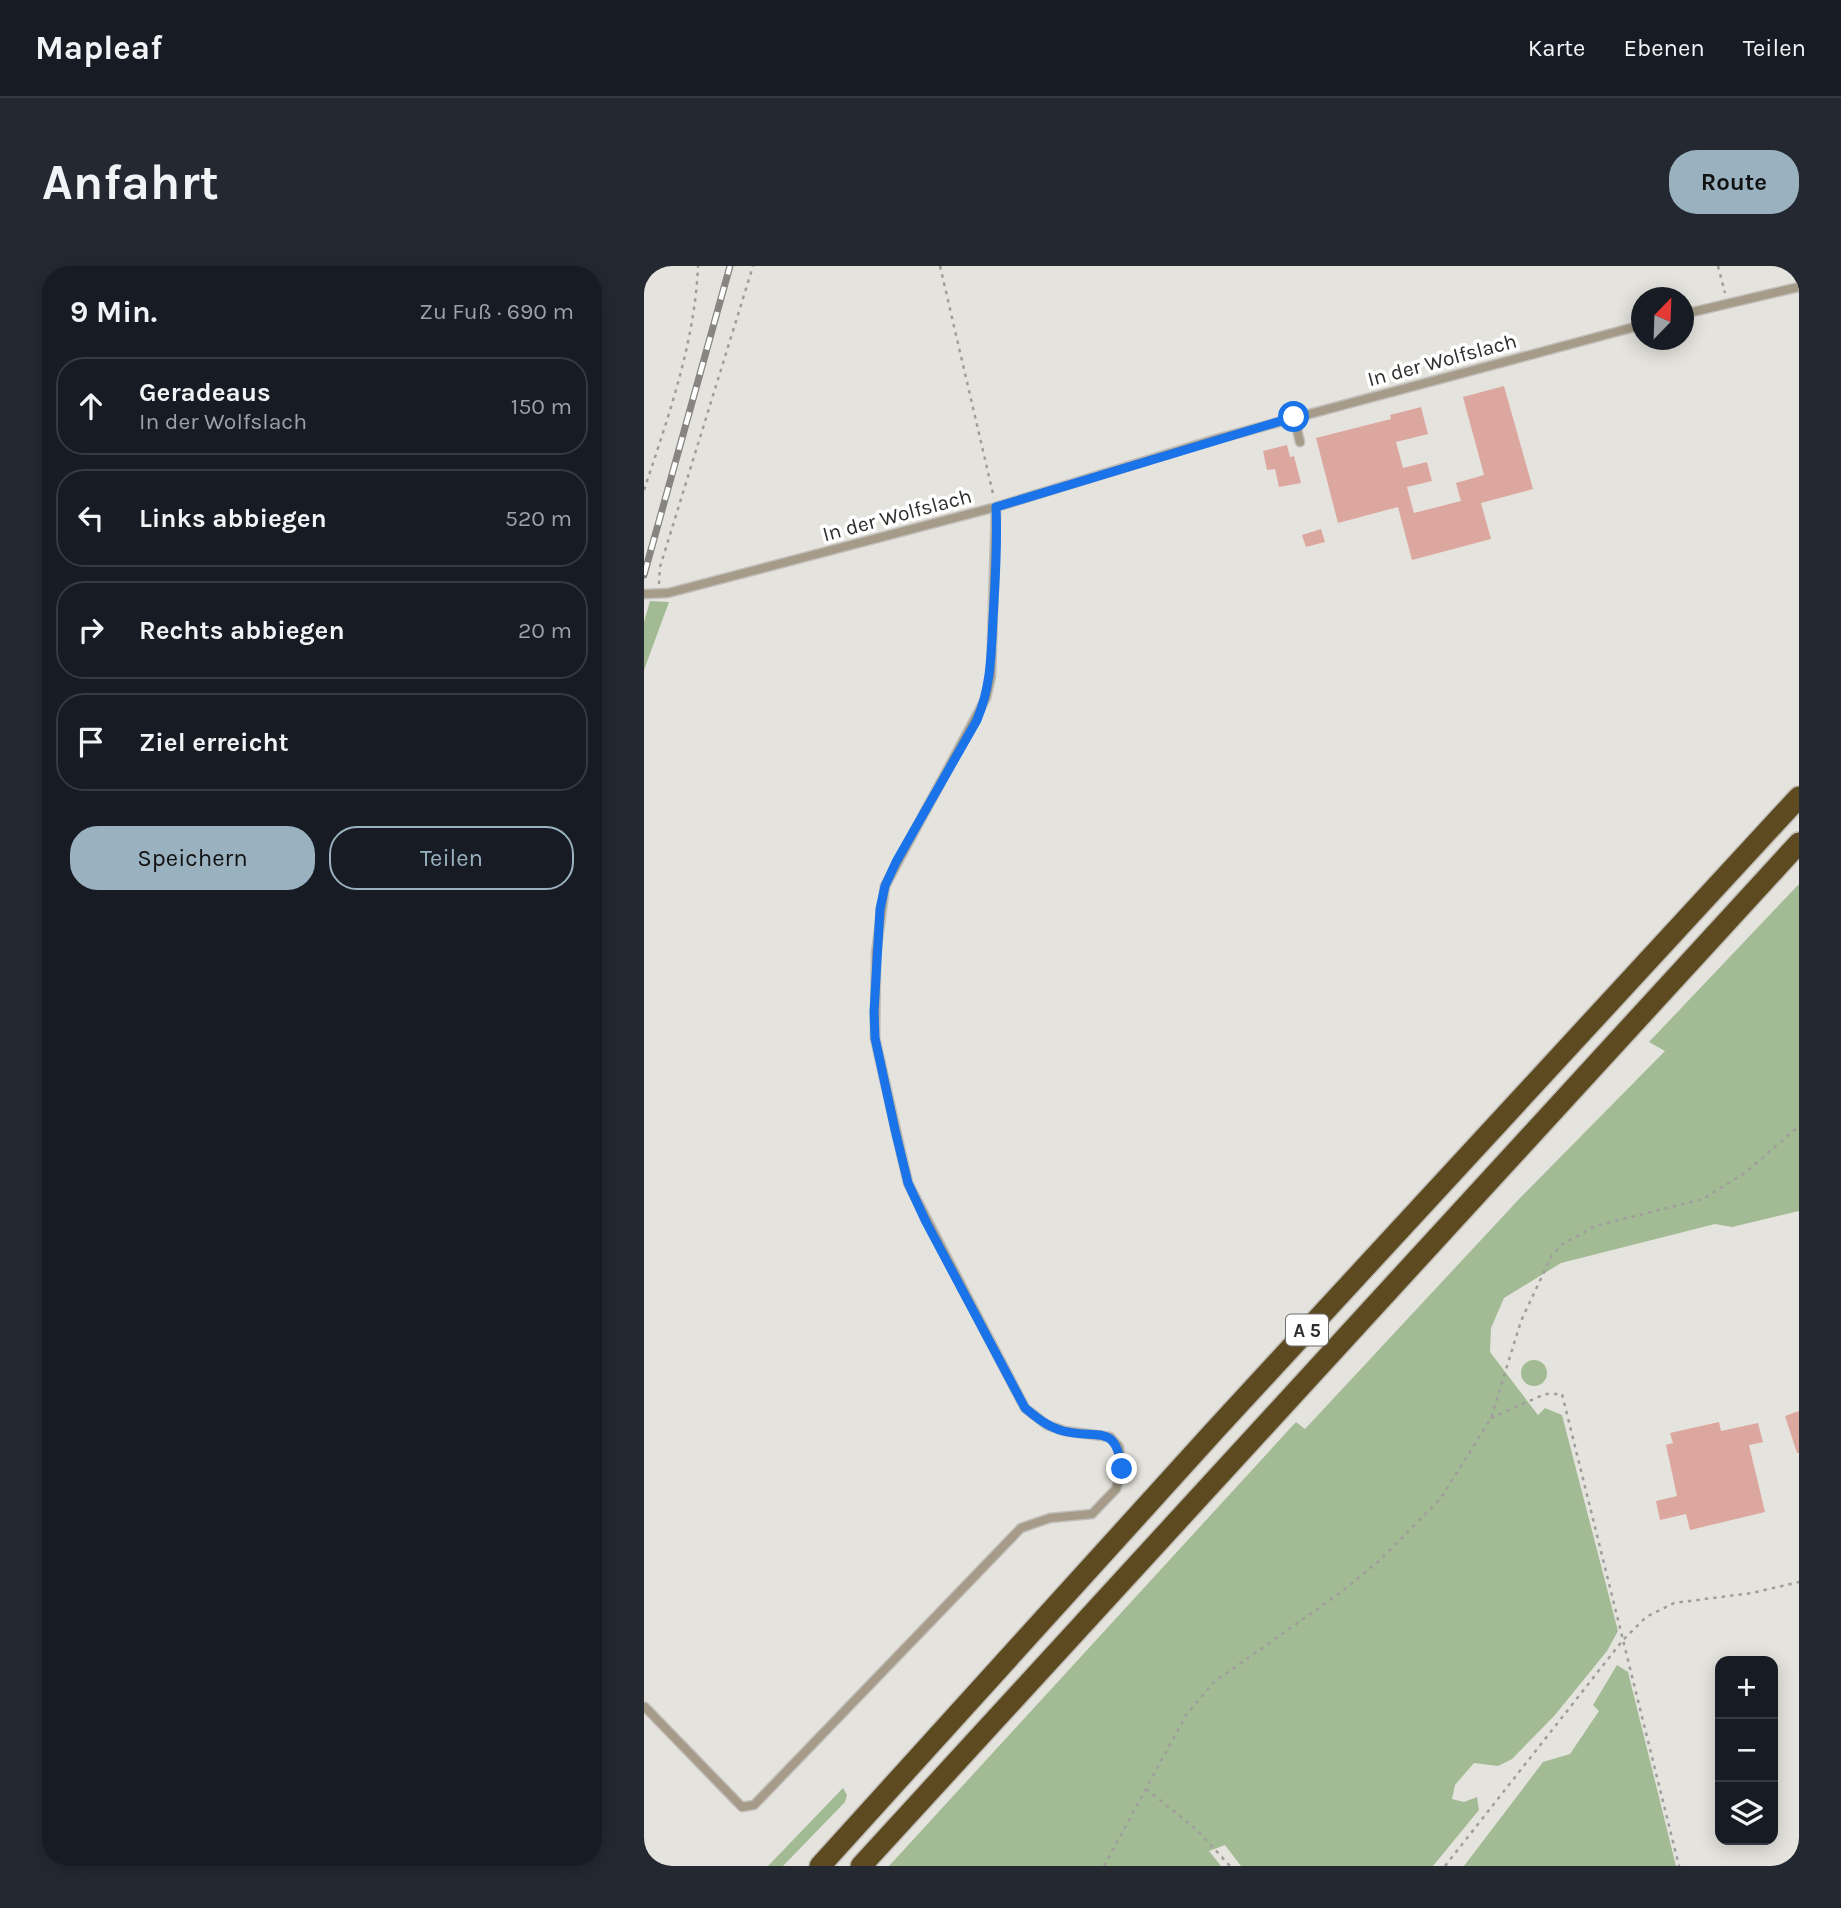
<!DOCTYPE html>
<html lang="de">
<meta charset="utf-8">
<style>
body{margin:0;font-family:Karla,sans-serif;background:#242831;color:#f1f3f6}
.controls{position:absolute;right:21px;bottom:21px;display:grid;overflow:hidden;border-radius:14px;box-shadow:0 4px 18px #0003}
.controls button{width:63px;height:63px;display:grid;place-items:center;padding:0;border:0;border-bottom:2px solid #363941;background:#171b24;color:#f1f3f6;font:35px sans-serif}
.compass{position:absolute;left:987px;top:21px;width:63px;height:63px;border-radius:50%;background:#171b24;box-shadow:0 4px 18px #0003;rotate:23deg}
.stop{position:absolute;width:21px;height:21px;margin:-16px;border:5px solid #1a73e8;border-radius:50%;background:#fff}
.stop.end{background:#1a73e8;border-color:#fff;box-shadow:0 2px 7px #0008}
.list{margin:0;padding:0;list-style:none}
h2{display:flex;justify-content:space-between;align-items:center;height:91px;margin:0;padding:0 28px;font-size:30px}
h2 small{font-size:23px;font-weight:400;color:#9ea1a6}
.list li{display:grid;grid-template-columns:46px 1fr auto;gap:21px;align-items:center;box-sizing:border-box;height:98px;margin:0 14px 14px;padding:0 14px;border:2px solid #363941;border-radius:28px}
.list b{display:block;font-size:26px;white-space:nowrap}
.list p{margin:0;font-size:23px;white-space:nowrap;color:#9ea1a6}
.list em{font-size:23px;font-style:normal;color:#9ea1a6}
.actions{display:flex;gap:14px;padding:21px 28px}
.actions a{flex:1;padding:16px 0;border:2px solid #9ab1c0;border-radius:28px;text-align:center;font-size:24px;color:#9ab1c0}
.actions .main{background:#9ab1c0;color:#111}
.icon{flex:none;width:38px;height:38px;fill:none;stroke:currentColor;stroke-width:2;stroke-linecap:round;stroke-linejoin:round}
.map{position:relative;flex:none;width:1155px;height:1600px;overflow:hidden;border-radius:28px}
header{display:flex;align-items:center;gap:42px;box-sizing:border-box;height:98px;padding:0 35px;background:#171b24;border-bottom:2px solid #363941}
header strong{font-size:33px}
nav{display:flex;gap:38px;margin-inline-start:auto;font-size:24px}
.intro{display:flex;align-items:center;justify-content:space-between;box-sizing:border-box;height:168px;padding:0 42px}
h1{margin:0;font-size:49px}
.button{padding:18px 32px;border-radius:28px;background:#9ab1c0;color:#111;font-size:24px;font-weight:700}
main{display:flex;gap:42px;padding:0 42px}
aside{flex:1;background:#171b24;border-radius:28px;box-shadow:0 4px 18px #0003}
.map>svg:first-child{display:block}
</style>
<header>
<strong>Mapleaf</strong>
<nav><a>Karte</a><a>Ebenen</a><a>Teilen</a></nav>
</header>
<div class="intro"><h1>Anfahrt</h1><a class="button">Route</a></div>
<main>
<aside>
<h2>9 Min.<small>Zu Fuß · 690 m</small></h2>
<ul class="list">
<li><svg class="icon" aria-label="ahead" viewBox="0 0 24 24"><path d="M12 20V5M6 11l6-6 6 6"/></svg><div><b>Geradeaus</b><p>In der Wolfslach</p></div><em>150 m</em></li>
<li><svg class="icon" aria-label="left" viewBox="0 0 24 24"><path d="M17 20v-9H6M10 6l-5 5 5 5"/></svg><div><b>Links abbiegen</b></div><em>520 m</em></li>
<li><svg class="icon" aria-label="right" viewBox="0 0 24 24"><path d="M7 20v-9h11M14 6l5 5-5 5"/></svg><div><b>Rechts abbiegen</b></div><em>20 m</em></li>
<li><svg class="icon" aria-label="arrive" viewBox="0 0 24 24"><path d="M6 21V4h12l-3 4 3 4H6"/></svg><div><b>Ziel erreicht</b></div></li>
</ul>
<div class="actions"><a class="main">Speichern</a><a>Teilen</a></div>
</aside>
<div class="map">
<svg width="1155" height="1600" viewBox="0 0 1155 1600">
<rect width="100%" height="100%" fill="#e5e3dd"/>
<!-- green -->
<path fill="#a2bb94" d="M6 335 25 336 0 404V356Z
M1155 618V945L1088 961 1071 958 917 997 860 1032 847 1062 846 1086 894 1149 901 1142 918 1149 974 1365 963 1385 911 1449 868 1493 854 1500 830 1497 811 1519 808 1533 820 1536 833 1531 835 1544 789 1600H597L581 1579 565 1585 577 1600H245L652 1156 661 1163 877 931 1021 785 1005 776Z
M877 1107a13 13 0 1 1 26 0a13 13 0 1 1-26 0Z
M973 1399 984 1406 1032 1600H820L899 1496 926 1488 955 1445 949 1439Z
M199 1522 203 1529 201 1536 139 1600H124Z"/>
<!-- building -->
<path fill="#dba79e" d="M860 120 889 223 837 237 847 273 768 294 754 241 694 257 672 172 747 153 746 149 777 141 784 168 752 176 759 202 783 196 788 215 763 221 770 247 817 235 812 217 840 209 819 131Z
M643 179 646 191 650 190 657 217 635 221 631 203 623 204 619 185Z
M677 263 681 276 662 281 658 269Z
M1155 1145V1187H1153L1141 1150Z
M1075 1156 1077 1165 1114 1157 1119 1176 1105 1179 1121 1246 1046 1264 1042 1248 1016 1254 1012 1235 1033 1230 1022 1179 1029 1177 1026 1167Z"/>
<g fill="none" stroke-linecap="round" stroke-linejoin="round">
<!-- lane casing -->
<g stroke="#c1bfba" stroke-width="11">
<path id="lane" d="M1040 48 1155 21
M650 151 656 176
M0 328 24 327 352 241 572 173 998 59
M1 1441 98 1541 110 1539 377 1262 406 1252 448 1248 472 1223 478 1204 475 1181 466 1171 421 1165 403 1159 381 1142 264 917 231 772 232 687 241 620 342 432 347 410 352 241"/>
</g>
<!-- highway casing -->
<g stroke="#c1bfba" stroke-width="24">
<path id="highway" d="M176 1600 572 1163 1155 531
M217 1600 1155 577"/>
</g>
<!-- path -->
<path stroke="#a09e9a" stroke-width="2.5" stroke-dasharray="3.5 5" stroke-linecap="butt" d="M296 0 350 232
M1074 0 1081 27
M0 224C24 152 51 76 54 0
M15 318 16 301 109 0
M847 1152 901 1128H918L1035 1600
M502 1523 552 1563 586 1600
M460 1600 542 1449 570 1416 696 1327 736 1294 797 1232 847 1152 877 1055 908 989 919 978 951 960 1059 933 1101 907 1155 860
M801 1600 979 1374 1002 1351 1030 1337 1108 1327 1155 1316"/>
<!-- lane -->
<use href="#lane" stroke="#a59b88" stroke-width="8"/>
<!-- highway -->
<use href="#highway" stroke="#5e4a21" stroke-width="21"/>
<!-- rail casing -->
<g stroke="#868581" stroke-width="7">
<path id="rail" d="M0 309 86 0"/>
</g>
<!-- rail -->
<use href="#rail" stroke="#fff" stroke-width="4.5" stroke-dasharray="13" stroke-linecap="butt"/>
</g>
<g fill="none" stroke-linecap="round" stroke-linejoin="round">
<!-- route -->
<path stroke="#1a73e8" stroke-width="9" d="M478 1203C471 1156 455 1174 419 1165 404 1161 393 1152 381 1142L282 956 264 917 251 864 231 772 230 746 236 643 241 620 252 596 333 454C347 420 347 390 349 354 351 316 354 279 352 241L650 151"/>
</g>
<g text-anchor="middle" stroke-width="7" stroke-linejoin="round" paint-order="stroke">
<!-- shield labels -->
<rect fill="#fff" stroke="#6e6d6c" stroke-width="2" x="642" y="1048.5" width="42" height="31" rx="5"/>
<g font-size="19" font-weight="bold" fill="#302f2d">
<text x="663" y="1071">A 5</text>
</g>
<!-- street labels -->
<g font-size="21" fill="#302f2d" stroke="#fff">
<text transform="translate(798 94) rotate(-15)" y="7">In der Wolfslach</text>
<text transform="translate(253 249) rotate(-15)" y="7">In der Wolfslach</text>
</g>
</g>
</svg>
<div class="controls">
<button>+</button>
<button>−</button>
<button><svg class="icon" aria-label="layers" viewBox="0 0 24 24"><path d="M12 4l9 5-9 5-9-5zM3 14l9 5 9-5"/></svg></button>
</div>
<svg class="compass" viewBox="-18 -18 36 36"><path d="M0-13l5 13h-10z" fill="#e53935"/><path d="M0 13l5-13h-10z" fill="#9ea1a6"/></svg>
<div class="stop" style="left:650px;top:151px"></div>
<div class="stop end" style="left:478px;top:1203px"></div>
</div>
</main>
